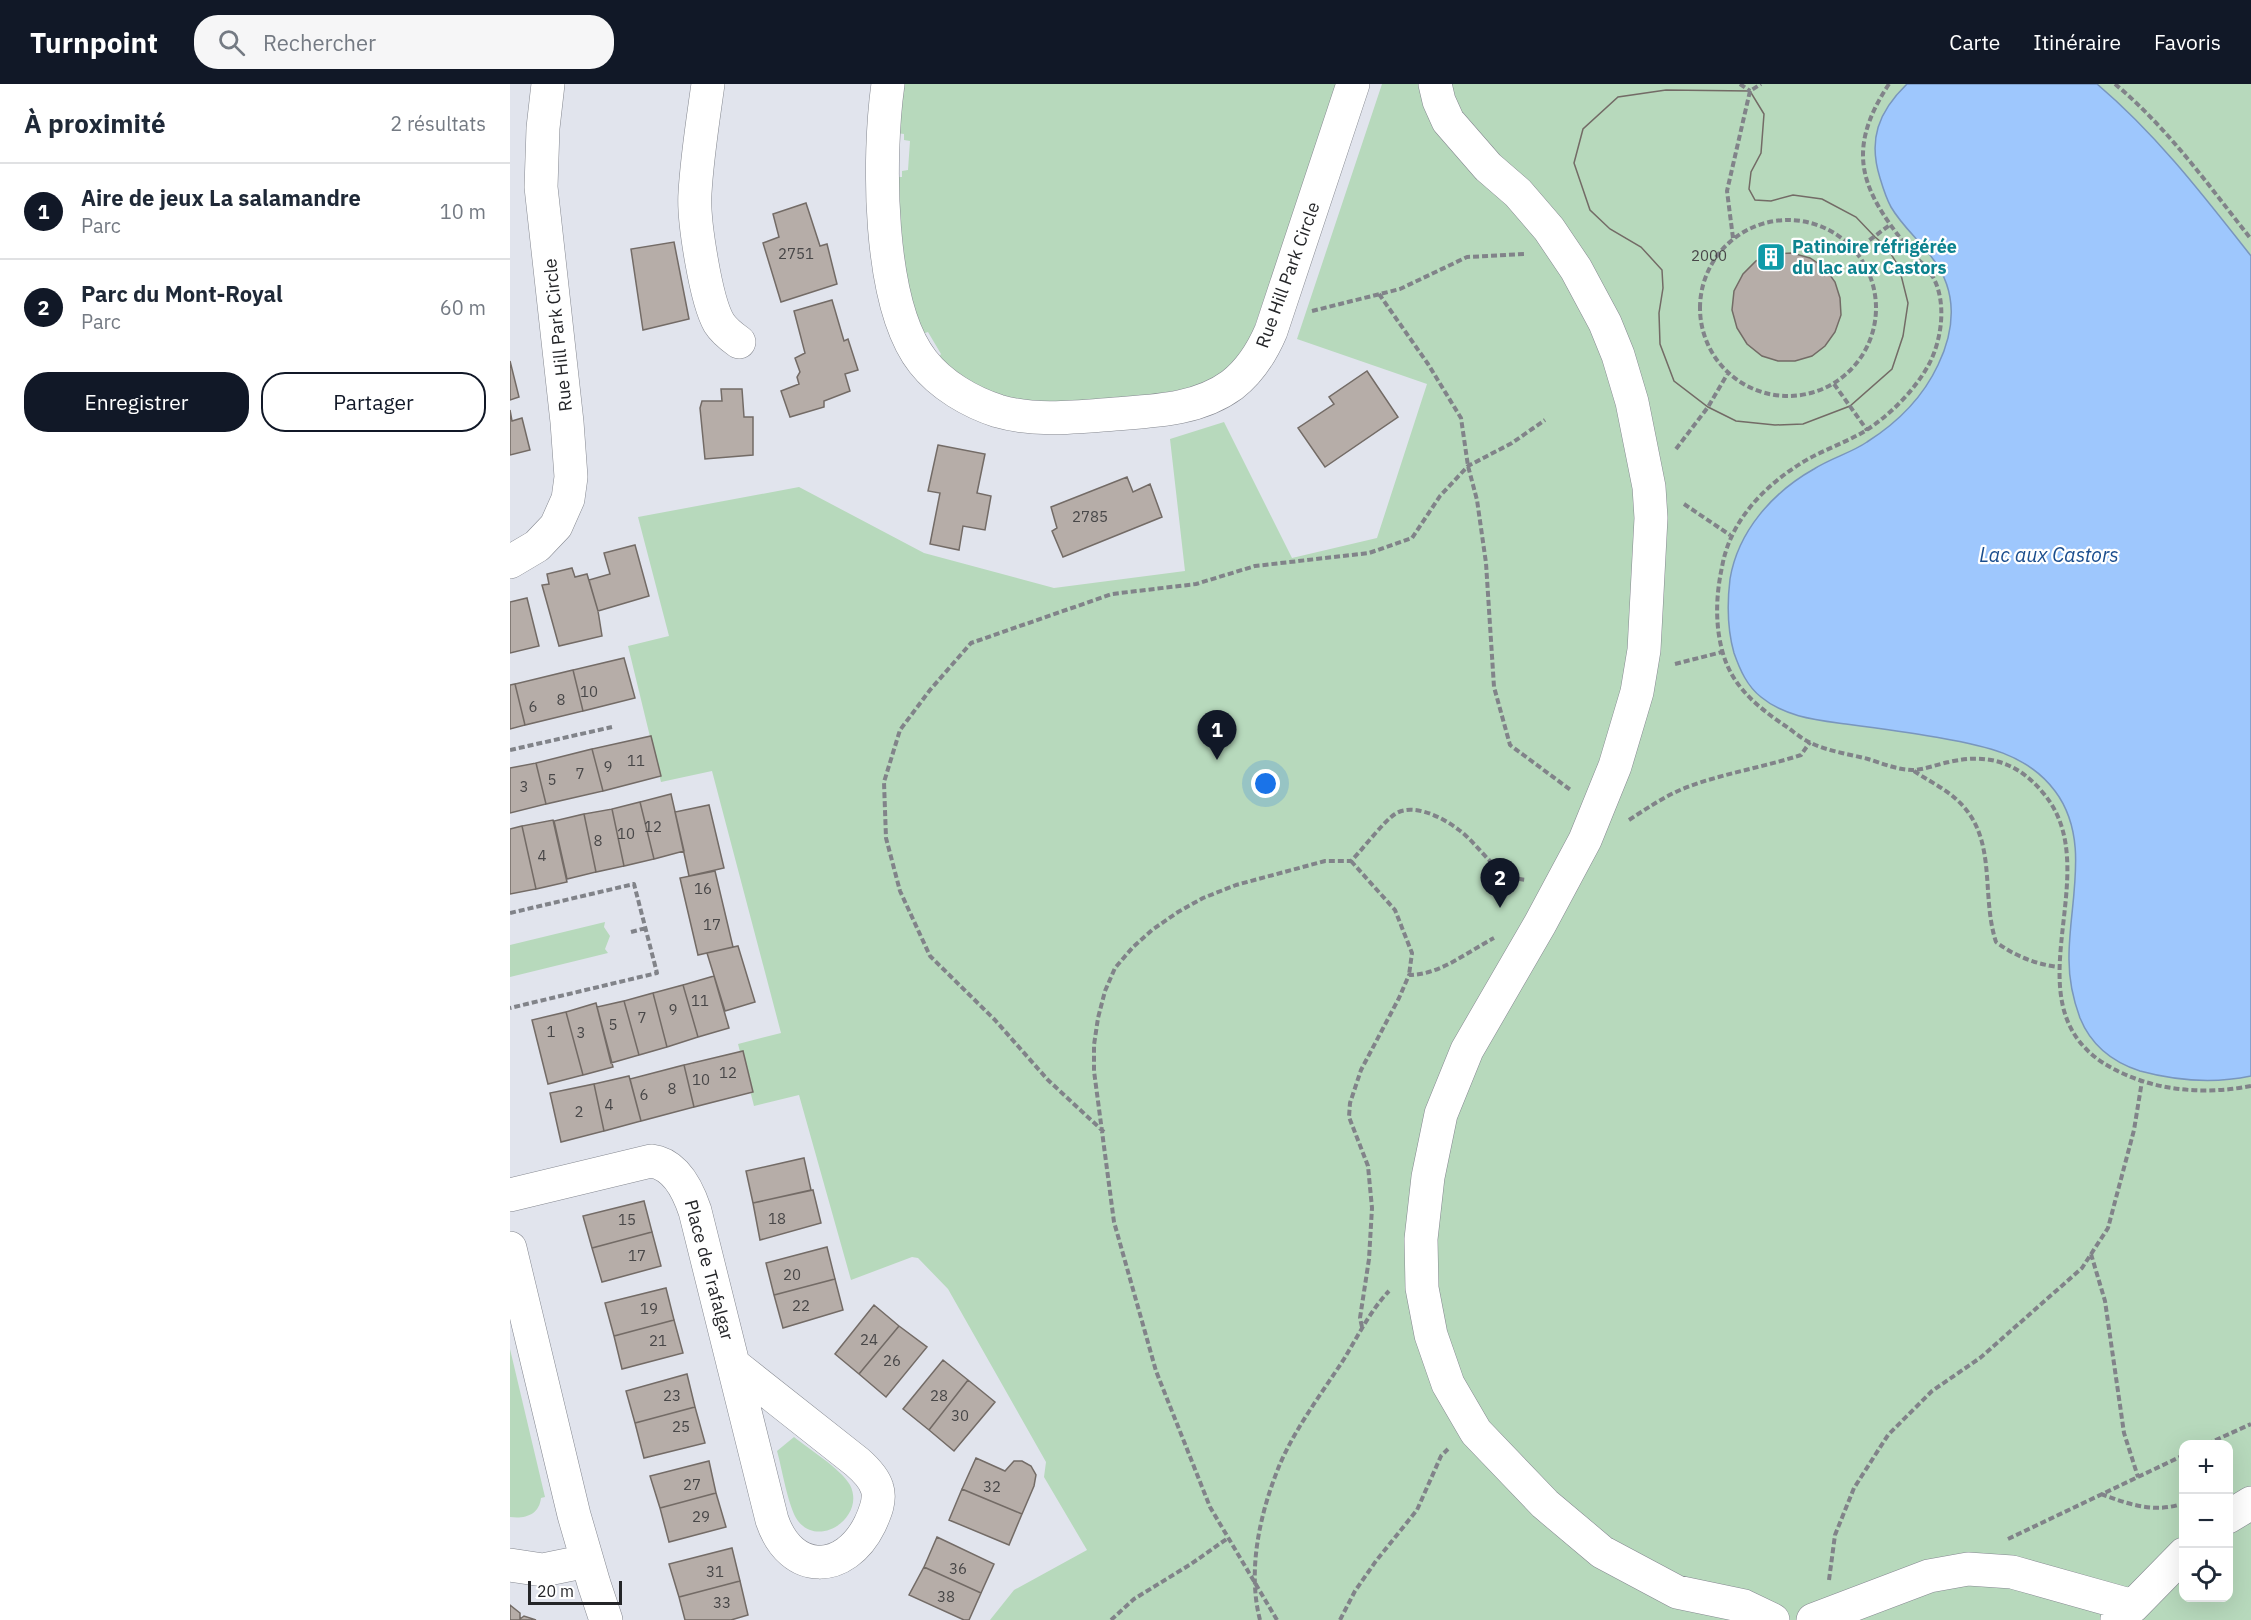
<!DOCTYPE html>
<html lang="fr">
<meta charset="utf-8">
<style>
body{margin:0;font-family:"IBM Plex Sans",sans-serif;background:#f6f6f7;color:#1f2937}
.controls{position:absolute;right:18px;bottom:18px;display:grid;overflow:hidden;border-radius:12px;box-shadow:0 6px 24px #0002}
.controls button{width:54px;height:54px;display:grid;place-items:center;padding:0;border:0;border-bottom:2px solid #e0e1e3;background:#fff;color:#1f2937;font:30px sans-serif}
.scale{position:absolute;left:18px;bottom:15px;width:94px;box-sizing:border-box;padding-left:6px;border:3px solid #242528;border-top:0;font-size:16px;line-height:21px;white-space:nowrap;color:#242528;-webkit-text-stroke:4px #fff;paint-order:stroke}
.you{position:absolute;left:756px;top:700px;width:21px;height:21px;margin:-15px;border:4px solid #fff;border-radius:50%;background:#1a73e8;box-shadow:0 0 0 9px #1a73e833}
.badge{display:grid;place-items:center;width:39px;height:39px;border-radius:50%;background:#111827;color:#fff;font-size:20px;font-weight:700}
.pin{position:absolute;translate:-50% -50px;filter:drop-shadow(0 2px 3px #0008)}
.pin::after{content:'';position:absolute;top:32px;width:21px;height:18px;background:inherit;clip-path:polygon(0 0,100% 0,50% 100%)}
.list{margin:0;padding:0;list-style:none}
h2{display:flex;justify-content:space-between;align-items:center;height:78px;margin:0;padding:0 24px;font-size:26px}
h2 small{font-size:20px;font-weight:400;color:#747a83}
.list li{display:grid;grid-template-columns:39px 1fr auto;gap:18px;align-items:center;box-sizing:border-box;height:96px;padding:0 24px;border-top:2px solid #e0e1e3}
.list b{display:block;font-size:22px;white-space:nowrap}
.list p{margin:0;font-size:20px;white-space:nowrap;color:#747a83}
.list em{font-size:20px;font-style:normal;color:#747a83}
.actions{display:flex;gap:12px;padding:18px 24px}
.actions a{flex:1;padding:14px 0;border:2px solid #111827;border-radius:24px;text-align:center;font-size:21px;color:#111827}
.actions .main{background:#111827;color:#fff}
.icon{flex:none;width:33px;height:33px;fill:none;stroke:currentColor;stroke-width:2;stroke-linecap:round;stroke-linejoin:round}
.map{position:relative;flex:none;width:1741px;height:1536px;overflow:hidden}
header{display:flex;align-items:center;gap:36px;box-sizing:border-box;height:84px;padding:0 30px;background:#111827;color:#fff}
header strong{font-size:28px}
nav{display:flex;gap:33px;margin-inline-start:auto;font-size:21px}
.search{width:420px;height:54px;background:#f6f6f7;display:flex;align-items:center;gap:15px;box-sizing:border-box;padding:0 21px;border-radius:24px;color:#747a83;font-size:22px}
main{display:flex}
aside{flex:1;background:#fff}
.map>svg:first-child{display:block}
</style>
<header>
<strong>Turnpoint</strong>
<div class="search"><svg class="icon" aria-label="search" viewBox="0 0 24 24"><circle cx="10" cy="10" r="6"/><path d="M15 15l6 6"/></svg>Rechercher</div>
<nav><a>Carte</a><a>Itinéraire</a><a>Favoris</a></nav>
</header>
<main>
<aside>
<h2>À proximité<small>2 résultats</small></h2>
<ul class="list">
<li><span class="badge">1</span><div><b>Aire de jeux La salamandre</b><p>Parc</p></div><em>10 m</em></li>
<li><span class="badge">2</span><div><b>Parc du Mont-Royal</b><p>Parc</p></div><em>60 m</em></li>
</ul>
<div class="actions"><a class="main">Enregistrer</a><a>Partager</a></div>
</aside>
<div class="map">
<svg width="1741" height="1536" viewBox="0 0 1741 1536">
<rect width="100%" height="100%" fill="#e1e4ed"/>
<!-- green -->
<path fill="#b7d9bc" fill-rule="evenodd" d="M393 0H828L740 256C731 273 719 285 703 295 669 314 537 323 499 313 471 306 450 291 428 274L431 270 418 248 412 250 397 202 386 93H392V87L398 86 400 57 394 56V50L386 49Z
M872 0H1741V1536H480L504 1506 577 1466 534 1393 536 1378 438 1205 408 1174 402 1173 341 1196 289 1011 244 1022 228 960 271 949 202 687 151 698 118 562 159 552 128 433 289 403 414 469 544 504 675 487 660 355 714 338 782 474 867 454 917 300 787 255ZM1674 1360H1718V1514H1674Z
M95 838 94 843 100 852 95 865 98 869 0 893V861Z
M0 1265 35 1413 31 1414C29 1431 15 1435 0 1433Z
M284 1353C300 1366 330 1384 340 1401 356 1432 310 1465 288 1437 278 1423 272 1384 267 1367Z"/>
<!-- water -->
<path fill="#9ec7fd" stroke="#7996bd" stroke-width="1.5" d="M1397 0H1587C1647 51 1693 111 1741 172V992C1703 1000 1667 997 1630 987 1602 978 1581 961 1570 934 1563 915 1559 896 1559 876 1558 821 1582 756 1545 707 1516 668 1470 661 1425 653 1396 648 1366 644 1336 640 1307 636 1275 633 1251 613 1237 602 1230 586 1224 569 1217 544 1217 520 1220 495 1228 447 1263 408 1304 385 1321 374 1341 369 1357 358 1387 339 1413 313 1428 281 1445 246 1448 208 1423 175 1410 157 1392 142 1381 123 1376 114 1373 104 1370 94 1358 56 1368 28 1397 0Z"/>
<!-- building -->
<path fill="#b6ada8" stroke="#736b66" stroke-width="1.5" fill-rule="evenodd" d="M1156 6 1240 7 1254 30 1251 69 1241 88 1239 105 1245 116 1261 117 1283 111 1312 115 1346 133 1365 153 1376 162 1389 183 1398 219 1393 252 1382 285 1340 322 1293 340 1265 341 1226 337 1198 323 1164 297 1150 260 1149 229 1153 204 1152 186 1131 163 1100 145 1080 126 1064 79 1073 45 1108 13ZM1282 169 1300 174 1315 184 1325 198 1330 214 1331 231 1325 248 1315 262 1302 272 1285 277H1268L1252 272 1237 260 1227 244 1222 226 1224 207 1233 190 1246 177 1263 170Z
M1156 6 1240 7 1254 30 1251 69 1241 88 1239 105 1245 116 1261 117 1283 111 1312 115 1346 133 1365 153 1376 162 1389 183 1398 219 1393 252 1382 285 1340 322 1293 340 1265 341 1226 337 1198 323 1164 297 1150 260 1149 229 1153 204 1152 186 1131 163 1100 145 1080 126 1064 79 1073 45 1108 13Z
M296 119 310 162 317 160 327 200 271 218 253 159 269 153 263 130Z
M164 158 179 235 133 246 121 165Z
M322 216 334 257 338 255 348 286 335 290 340 307 314 317V323L280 333 271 307 289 300 287 293 290 288 285 274 295 269 284 227Z
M0 277 9 313 0 316Z
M857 287 888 333 815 383 788 344 824 320 819 313Z
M211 305H232L234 333H243V371L195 375 190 324 192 317H212Z
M0 326 2 337 12 334 20 366 0 371Z
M428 361 475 370 467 409 481 412 475 446 453 442 449 466 420 460 430 409 418 407Z
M617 393 623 408 640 400 652 433 553 473 542 447 547 444 541 423Z
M125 461 139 512 88 527 79 496 100 490 94 469Z
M62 484 65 493 77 490 88 527 92 552 49 562 32 501 39 500 37 490Z
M17 514 29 562 0 569V518Z
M114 574 125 614 73 627 63 586Z
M63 586 73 627 15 641 5 600Z
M5 600 15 641 0 645V601Z
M141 652 151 692 93 707 82 665Z
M82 665 93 707 36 720 26 679Z
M26 679 36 720 0 729V684Z
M161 710 174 767 144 775 130 718Z
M130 718 144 775 114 782 102 725Z
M199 721 214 784 179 792 165 728Z
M102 725 114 782 86 788 74 730Z
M74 730 86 788 57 795 44 737Z
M43 736 57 798 26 805 12 742Z
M12 742 26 805 0 810V745Z
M205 787 223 863 188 871 170 794Z
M228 862 245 918 215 927 197 869Z
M204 892 219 944 188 953 173 901Z
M173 901 188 953 157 963 143 909Z
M143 909 157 963 129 971 114 917Z
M114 917 129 971 101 979 87 923Z
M86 919 103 983 73 991 56 928Z
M56 928 73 991 38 1000 22 936Z
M233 967 243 1008 184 1023 174 981Z
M174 981 184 1023 131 1037 120 995Z
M119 992 131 1037 94 1047 84 1000Z
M84 1000 94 1047 51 1058 40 1009Z
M294 1074 301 1106 243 1119 236 1087Z
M303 1106 311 1139 250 1156 243 1119Z
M134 1117 142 1148 82 1164 73 1132Z
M142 1148 151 1182 92 1198 82 1164Z
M317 1163 325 1195 264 1211 256 1179Z
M325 1195 333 1226 273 1244 264 1211Z
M156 1204 164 1236 104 1252 95 1219Z
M364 1221 389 1242 349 1290 325 1270Z
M164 1236 173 1269 112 1285 104 1252Z
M389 1242 417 1263 376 1313 349 1290Z
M433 1276 458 1296 419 1346 393 1325Z
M177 1290 185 1323 125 1339 116 1307Z
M458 1296 485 1318 444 1367 419 1346Z
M185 1323 195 1359 134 1374 125 1339Z
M466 1374 495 1387 504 1377H512L521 1382 526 1391 524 1402 512 1430 452 1405Z
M199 1377 206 1409 150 1424 140 1392Z
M452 1405 512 1430 499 1461 439 1436Z
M206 1409 216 1443 159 1458 150 1424Z
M427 1453 484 1480 471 1509 414 1483Z
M222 1464 230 1497 169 1513 159 1480Z
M414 1483 471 1509 459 1536H454L399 1511Z
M230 1497 238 1531 221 1536H175L169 1513Z
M0 1521 10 1529V1535L14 1532 26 1536H0Z"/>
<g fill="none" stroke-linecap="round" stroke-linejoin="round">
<!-- minor casing -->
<g stroke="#858890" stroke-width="34">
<path id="minor" d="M198 0C193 36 187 73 185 109 183 136 196 217 209 239 214 247 222 253 229 258
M378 0C368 71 367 220 413 278 431 301 460 318 488 327 526 338 566 333 605 330 644 327 688 326 722 301 740 287 752 268 761 247L843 0
M925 0 929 17 938 37 978 83 1008 109 1039 145 1066 185 1095 239 1108 271 1122 318 1139 403 1141 434 1134 566 1127 608 1105 682 1075 756 1030 840 957 966 931 1030 918 1093 911 1155 912 1204 921 1251 938 1300 966 1348 1035 1420 1092 1468 1167 1508 1234 1522 1263 1536
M0 478 27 462 46 442 58 415 61 393 57 338 31 103 33 44 38 0
M0 1111 141 1077C166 1080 178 1106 185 1127L262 1436C281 1492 335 1491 360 1440 365 1429 371 1416 367 1404 364 1394 355 1385 347 1378L223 1280
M1718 1433 1741 1419
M1607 1535 1623 1522 1674 1470
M1303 1536 1419 1492 1458 1485 1502 1488 1623 1522"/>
</g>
<!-- major casing -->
<g stroke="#858890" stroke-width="34">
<path id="major" d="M0 1164 64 1431 84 1500 96 1536
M0 1481 33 1486 77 1477"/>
</g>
<!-- path -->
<path stroke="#818389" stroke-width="4" stroke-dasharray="6 3" stroke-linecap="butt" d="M1230 0 1240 7
M1379 0C1332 71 1354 110 1403 170 1408 176 1415 181 1419 187 1438 212 1433 255 1418 282 1404 307 1379 332 1355 347 1335 359 1313 366 1293 378 1254 402 1220 437 1212 483 1206 511 1205 539 1212 566 1221 601 1245 621 1274 641 1282 646 1290 654 1299 658 1316 667 1339 670 1358 675 1371 679 1388 686 1402 686 1414 686 1428 680 1439 678 1478 669 1508 678 1534 710 1603 793 1484 933 1614 990 1654 1008 1699 1010 1741 1002
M1605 0C1658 44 1699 102 1741 155
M1190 224a88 88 0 1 1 176 0a88 88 0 1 1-176 0Z
M1223 154 1217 107 1240 7 1251 0
M1345 167 1381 140
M869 210 918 280 951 334 958 382 967 416 976 479 984 603 1000 661 1062 707
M802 227 890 205 957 173 1015 170
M1324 300 1357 346
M1166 365 1198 323 1218 289
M1174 420 1220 451
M1165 580 1212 568
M0 666 102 643
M1404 687C1417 696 1434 704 1446 715 1489 753 1470 809 1486 858 1505 872 1525 880 1548 883
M1119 736C1139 723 1158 710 1180 702 1216 689 1254 683 1291 671L1300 658
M841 777 885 826 902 869 899 891
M0 829 124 800 147 889 0 924
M121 848 136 844
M594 1048 538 996 485 936 420 872 390 807 376 754 374 698 390 646 420 606 461 559 602 510 686 500 745 482 859 469 902 454 930 412 958 382 1002 359 1035 336
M1581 1170 1595 1217 1614 1349 1628 1393
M852 1243 850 1234 859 1175 862 1124 858 1082 839 1033 840 1019 851 986 889 914 899 891C930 891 957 868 984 854
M1697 1360 1741 1340
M1591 1410C1618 1420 1645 1430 1674 1419
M1498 1455 1674 1371
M1319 1496 1325 1451 1344 1404 1378 1351 1422 1307 1470 1274 1572 1184 1598 1144 1624 1046 1632 997
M601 1536 624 1515 681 1480 718 1454
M750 1536C737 1486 750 1428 770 1380 786 1343 812 1309 834 1275 848 1252 860 1227 879 1207
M767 1536 700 1423 646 1287 604 1138 584 987V961L588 934 595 907 605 884 623 863 642 846 668 828 693 814 726 801 815 777H841C853 765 873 738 885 730 903 718 934 734 949 746 972 763 985 794 1017 796
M830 1536 845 1507 866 1477 907 1426 931 1372 938 1365"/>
<!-- minor -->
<use href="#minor" stroke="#fff" stroke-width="33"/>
<!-- major -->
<use href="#major" stroke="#fff" stroke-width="33"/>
</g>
<!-- icons -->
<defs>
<g id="building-square" transform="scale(1.5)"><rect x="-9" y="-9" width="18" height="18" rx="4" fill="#0f9aa8" stroke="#fff"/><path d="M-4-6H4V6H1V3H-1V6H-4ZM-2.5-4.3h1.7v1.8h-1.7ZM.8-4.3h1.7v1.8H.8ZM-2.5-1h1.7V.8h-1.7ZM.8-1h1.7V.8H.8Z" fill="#fff"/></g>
</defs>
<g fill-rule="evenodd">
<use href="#building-square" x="1261" y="173"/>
</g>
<g text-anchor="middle" stroke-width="4.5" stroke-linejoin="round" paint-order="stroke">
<!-- number labels -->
<g font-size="15" fill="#484748">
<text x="286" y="175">2751</text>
<text x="1199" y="177">2000</text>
<text x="580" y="438">2785</text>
<text x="79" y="613">10</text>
<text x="51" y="621">8</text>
<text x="23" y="628">6</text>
<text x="126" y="682">11</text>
<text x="98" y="688">9</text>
<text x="70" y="695">7</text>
<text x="42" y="701">5</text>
<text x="14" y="708">3</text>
<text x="143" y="748">12</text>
<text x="116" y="755">10</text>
<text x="88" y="762">8</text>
<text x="32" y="777">4</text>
<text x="193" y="810">16</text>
<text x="202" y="846">17</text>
<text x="190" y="922">11</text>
<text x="163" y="931">9</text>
<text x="132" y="939">7</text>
<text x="103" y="946">5</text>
<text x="41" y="953">1</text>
<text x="71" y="954">3</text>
<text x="218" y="994">12</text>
<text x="191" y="1001">10</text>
<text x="162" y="1010">8</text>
<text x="134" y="1016">6</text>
<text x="99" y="1026">4</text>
<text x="69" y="1033">2</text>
<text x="267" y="1140">18</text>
<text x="117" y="1141">15</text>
<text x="127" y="1177">17</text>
<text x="282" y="1196">20</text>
<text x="291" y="1227">22</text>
<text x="139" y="1230">19</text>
<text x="359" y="1261">24</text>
<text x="148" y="1262">21</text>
<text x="382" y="1282">26</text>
<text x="162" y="1317">23</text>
<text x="429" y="1317">28</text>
<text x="450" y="1337">30</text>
<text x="171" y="1348">25</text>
<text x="182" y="1406">27</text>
<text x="482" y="1408">32</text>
<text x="191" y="1438">29</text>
<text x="448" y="1490">36</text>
<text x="205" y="1493">31</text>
<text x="436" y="1518">38</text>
<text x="212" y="1524">33</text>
</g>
<!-- culture labels -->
<g font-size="18" font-weight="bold" fill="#0d838f" stroke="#fff" text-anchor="start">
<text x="1282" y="169">Patinoire réfrigérée<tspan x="1282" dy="21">du lac aux Castors</tspan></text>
</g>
<!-- street labels -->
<g font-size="18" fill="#242528" stroke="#fff">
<text transform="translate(778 191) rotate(-70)" y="6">Rue Hill Park Circle</text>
<text transform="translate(48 251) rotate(-96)" y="6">Rue Hill Park Circle</text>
<text transform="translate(199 1186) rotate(75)" y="6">Place de Trafalgar</text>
</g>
<!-- water labels -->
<g font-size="20" font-style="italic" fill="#1b4e8e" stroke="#fff">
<text x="1539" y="478">Lac aux Castors</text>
</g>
</g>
</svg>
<div class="controls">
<button>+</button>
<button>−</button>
<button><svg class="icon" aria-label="locate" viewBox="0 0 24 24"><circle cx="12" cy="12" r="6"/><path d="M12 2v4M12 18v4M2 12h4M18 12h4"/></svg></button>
</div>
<div class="scale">20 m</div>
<div class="you"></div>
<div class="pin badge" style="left:707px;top:676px">1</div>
<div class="pin badge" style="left:990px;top:824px">2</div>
</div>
</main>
